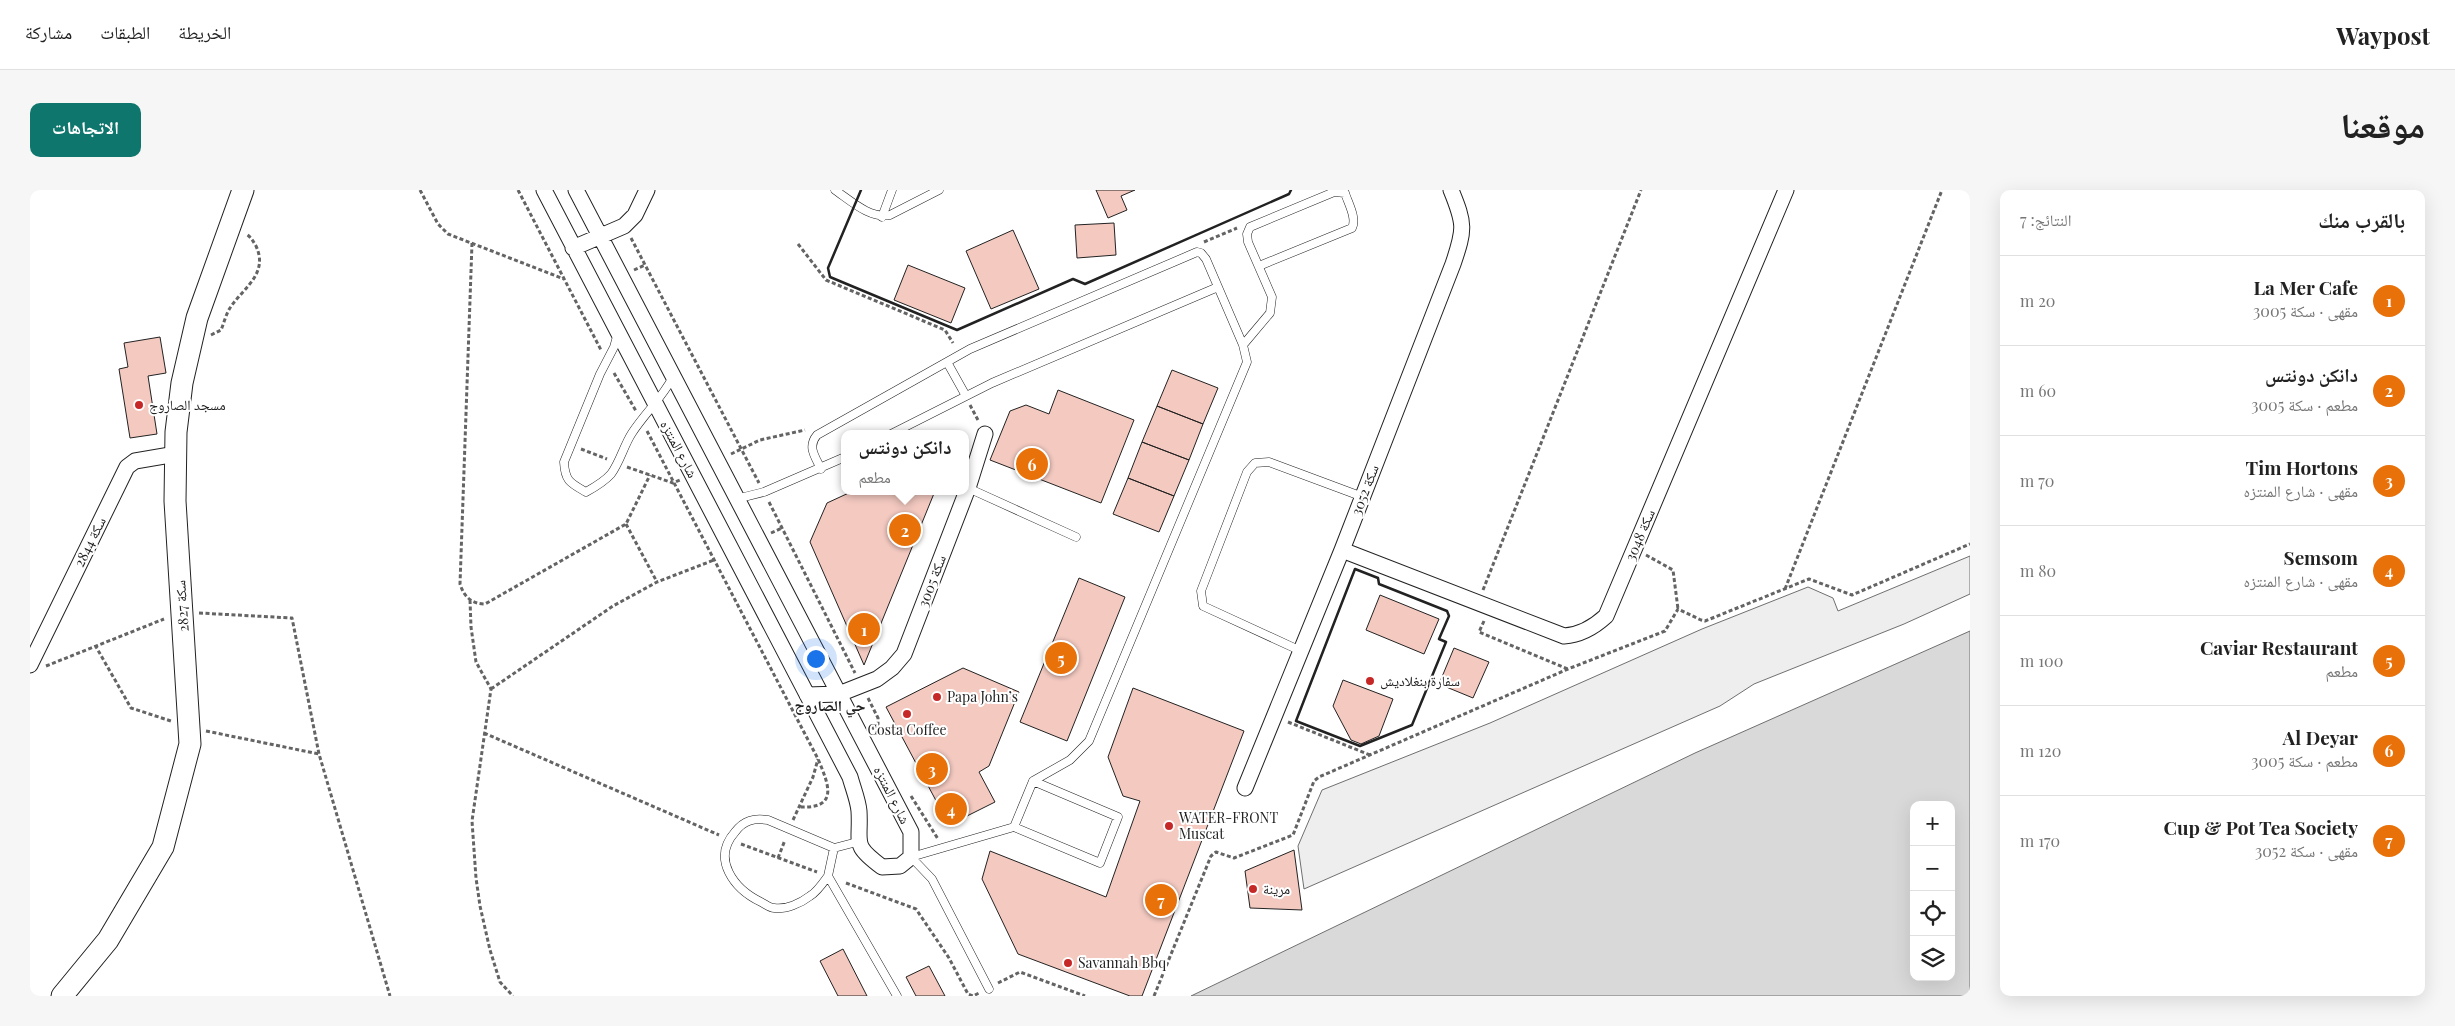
<!DOCTYPE html>
<html lang="ar">
<meta charset="utf-8">
<style>
body{margin:0;font-family:"Playfair Display","Noto Naskh Arabic",serif;background:#f6f6f6;color:#222;direction:rtl}
.controls{position:absolute;right:15px;bottom:15px;display:grid;overflow:hidden;border-radius:10px;box-shadow:0 5px 20px #0002}
.controls button{width:45px;height:45px;display:grid;place-items:center;padding:0;border:0;border-bottom:1px solid #e0e0e0;background:#fff;color:#222;font:25px sans-serif}
.you{position:absolute;left:785px;top:468px;width:18px;height:18px;margin:-12px;border:4px solid #fff;border-radius:50%;background:#1a73e8;box-shadow:0 0 0 8px #1a73e833}
.badge{display:grid;place-items:center;width:32px;height:32px;border-radius:50%;background:#0f766e;color:#fff;font-size:16px;font-weight:700}
.pin{position:absolute;translate:-50% -50%;border:2px solid #fff;box-shadow:0 1px 5px #0006}
.popup{position:absolute;left:811px;top:240px;width:128px;height:65px;box-sizing:border-box;display:grid;place-content:center;border-radius:10px;background:#fff;filter:drop-shadow(0 1px 4px #0005);font-size:16px;white-space:nowrap;color:#767676}
.popup b{font-size:19px;color:#222}
.popup::after{content:'';position:absolute;left:50%;top:100%;margin-left:-10px;border:10px solid transparent;border-top-color:#fff}
.list{margin:0;padding:0;list-style:none}
h2{display:flex;justify-content:space-between;align-items:center;height:65px;margin:0;padding:0 20px;font-size:21px}
h2 small{font-size:16px;font-weight:400;color:#767676}
.list li{display:grid;grid-template-columns:32px 1fr auto;gap:15px;align-items:center;box-sizing:border-box;height:90px;padding:0 20px;border-top:1px solid #e0e0e0}
.list b{display:block;font-size:19px;white-space:nowrap}
.list p{margin:0;font-size:16px;white-space:nowrap;color:#767676}
.list em{font-size:16px;font-style:normal;color:#767676}
.icon{flex:none;width:28px;height:28px;fill:none;stroke:currentColor;stroke-width:2;stroke-linecap:round;stroke-linejoin:round}
.map{position:relative;flex:none;width:1940px;height:806px;overflow:hidden;direction:ltr;border-radius:10px}
header{display:flex;align-items:center;gap:30px;box-sizing:border-box;height:70px;padding:0 25px;background:#fff;border-bottom:1px solid #e0e0e0}
header strong{font-size:24px}
nav{display:flex;gap:28px;margin-inline-start:auto;font-size:18px}
.intro{display:flex;align-items:center;justify-content:space-between;box-sizing:border-box;height:120px;padding:0 30px}
h1{margin:0;font-size:35px}
.button{padding:12px 22px;border-radius:10px;background:#0f766e;color:#fff;font-size:18px;font-weight:700}
main{display:flex;gap:30px;padding:0 30px}
aside{flex:1;background:#fff;border-radius:10px;box-shadow:0 5px 20px #0002}
.map>svg:first-child{display:block}
</style>
<header>
<strong>Waypost</strong>
<nav><a>الخريطة</a><a>الطبقات</a><a>مشاركة</a></nav>
</header>
<div class="intro"><h1>موقعنا</h1><a class="button">الاتجاهات</a></div>
<main>
<aside>
<h2>بالقرب منك<small>النتائج: 7</small></h2>
<ul class="list">
<li><span class="badge" style="background:#e8710a">1</span><div><b>La Mer Cafe</b><p>مقهى · سكة 3005</p></div><em>20 m</em></li>
<li><span class="badge" style="background:#e8710a">2</span><div><b>دانكن دونتس</b><p>مطعم · سكة 3005</p></div><em>60 m</em></li>
<li><span class="badge" style="background:#e8710a">3</span><div><b>Tim Hortons</b><p>مقهى · شارع المنتزه</p></div><em>70 m</em></li>
<li><span class="badge" style="background:#e8710a">4</span><div><b>Semsom</b><p>مقهى · شارع المنتزه</p></div><em>80 m</em></li>
<li><span class="badge" style="background:#e8710a">5</span><div><b>Caviar Restaurant</b><p>مطعم</p></div><em>100 m</em></li>
<li><span class="badge" style="background:#e8710a">6</span><div><b>Al Deyar</b><p>مطعم · سكة 3005</p></div><em>120 m</em></li>
<li><span class="badge" style="background:#e8710a">7</span><div><b>Cup &amp; Pot Tea Society</b><p>مقهى · سكة 3052</p></div><em>170 m</em></li>
</ul>
</aside>
<div class="map">
<svg width="1940" height="806" viewBox="0 0 1940 806">
<rect width="100%" height="100%" fill="#fff"/>
<!-- green -->
<path fill="#eee" stroke="#6f6f6f" d="M1940 366V404L1874 434 1724 494 1690 516 1274 699 1268 656 1292 600 1460 533 1672 439 1778 397 1803 408 1808 421Z"/>
<!-- water -->
<path fill="#d9d9d9" stroke="#6f6f6f" fill-rule="evenodd" d="M1940 441V806H1161L1665 563ZM1884 615H1921V787H1884Z"/>
<!-- building -->
<path fill="#f3c9c0" stroke="#222" d="M1066 0H1105L1091 6 1097 20 1078 28Z
M1084 33 1086 65 1047 68 1045 35Z
M983 40 1009 99 961 119 936 61Z
M878 75 935 98 921 133 864 110Z
M130 147 136 183 118 186 127 244 100 248 89 179 98 177 94 153Z
M1142 180 1188 198 1173 234 1127 216Z
M1028 200 1104 230 1071 313 960 270 980 221 996 215 1019 224Z
M1127 216 1173 234 1159 270 1112 252Z
M1112 252 1159 270 1144 306 1098 288Z
M1098 288 1144 306 1129 342 1083 324Z
M823 301H905L834 475 780 352 797 313Z
M1049 388 1095 407 1037 551 990 532Z
M1350 405 1409 429 1394 464 1336 440Z
M1424 458 1459 472 1443 508 1409 494Z
M933 478 989 502 959 576 949 582 965 612 919 635 856 517Z
M1313 490 1363 509 1349 546 1331 554 1321 550 1303 516Z
M1103 498 1214 541 1112 806H1100L988 764 952 689 960 661 1076 707 1110 611 1093 606 1078 567Z
M1264 660 1272 720 1220 718 1215 681Z
M813 759 837 806H808L790 771Z
M899 776 915 806H886L876 787Z"/>
<g fill="none" stroke-linecap="round" stroke-linejoin="round">
<!-- lane casing -->
<g stroke="#222" stroke-width="9">
<path id="lane" d="M805 0C821 11 840 29 860 25L909 0
M852 27 862 0
M588 143 584 157 570 184 534 272C535 291 540 293 556 302 565 297 574 292 581 284 590 272 594 255 602 243 615 223 632 208 643 187
M1213 155 1240 123 1242 107 1218 52 1217 44 1220 37 1304 2 1315 3C1318 13 1327 28 1322 38L1229 76
M917 172 936 206
M861 244 962 193 1188 97
M791 279C785 266 777 257 787 245L940 159 1167 62 1171 63 1176 69 1213 155 1217 172 1059 551 1040 570 1003 591
M938 298 1046 347
M706 309 734 302 815 267
M1271 461 1173 416 1171 401 1217 282 1225 273 1239 272 1333 307
M827 652 804 658 798 686 867 806
M798 686C793 693 787 702 780 706 771 713 756 720 744 718 740 718 735 714 731 712 704 699 681 669 705 642 714 630 724 628 738 630L804 658
M959 799 902 689 881 667 984 637 1070 673 1088 627 1003 591 984 637"/>
</g>
<!-- street casing -->
<g stroke="#222" stroke-width="17">
<path id="street" d="M514 0 820 587C823 598 828 610 829 621 831 654 821 654 852 677L870 676 881 667V642L546 0
M543 58 594 36 605 25 617 0
M1312 360 1534 446C1550 445 1564 437 1576 426L1756 0
M0 475 97 277 105 271 146 264
M777 505 809 504 847 489 862 478 874 464 938 298 955 244
M1215 598 1312 360 1423 74C1435 39 1435 34 1421 0"/>
</g>
<!-- secondary casing -->
<g stroke="#222" stroke-width="23">
<path id="secondary" d="M32 806 78 750 133 657 160 554 145 311 146 242 152 193 167 128 213 0"/>
</g>
<!-- path -->
<path stroke="#646464" stroke-width="3" stroke-dasharray="4 2.5" stroke-linecap="butt" d="M390 0 408 34 418 44 534 89
M488 0 571 160
M601 48 729 293
M1174 52 1207 38
M442 53 430 394C434 407 442 414 455 414L596 334 620 285
M768 54 796 90 915 140 923 153
M604 80 615 75
M181 145 191 140C194 133 196 124 200 118 213 98 239 84 226 56 223 51 221 47 216 44
M584 183 606 221
M940 215 949 232
M617 241 788 569C799 595 809 619 769 617
M551 259 577 269
M701 264 730 250 775 240
M597 277 643 293 650 290
M739 312 825 483
M596 334 627 392
M741 343 752 338
M1616 365 1643 380 1648 419
M1755 399 1912 0
M1453 400 1611 0
M440 410 441 437 446 472 461 499 442 631 446 688 450 716 460 760 470 792 483 806
M169 423 262 428 289 564 360 806
M1454 431 1449 442 1538 479
M65 455 101 518 141 531
M16 476 134 429
M461 499 583 416 627 392 684 370
M838 508 848 528V534L842 539
M1258 532 1340 565
M176 541 289 564
M454 543 689 645
M881 606 908 649
M763 630 783 587 788 569
M711 654 787 682
M748 668 755 650
M816 693 886 719 919 768 938 804 943 806 949 803
M968 793 990 782 1055 806
M1124 806 1181 666 1186 662 1204 668 1263 645 1284 591 1289 587 1538 479 1635 441 1648 419 1671 430 1675 431 1779 389 1822 405 1940 354"/>
<!-- lane -->
<use href="#lane" stroke="#fff" stroke-width="8"/>
<!-- street -->
<use href="#street" stroke="#fff" stroke-width="15"/>
<!-- secondary -->
<use href="#secondary" stroke="#fff" stroke-width="21"/>
<!-- wall -->
<path stroke="#222" stroke-width="2.5" d="M831 0 798 78 800 87 927 140 1043 89 1055 94 1259 4 1261 0
M1325 379 1348 388 1349 394 1417 421 1419 426 1409 449 1416 452 1382 535 1330 556 1266 531Z"/>
</g>
<!-- markers -->
<g fill="#c62828" stroke="#fff" stroke-width="2">
<circle cx="109" cy="215" r="5"/>
<circle cx="1340" cy="491" r="5"/>
<circle cx="907" cy="507" r="5"/>
<circle cx="877" cy="524" r="5"/>
<circle cx="1139" cy="636" r="5"/>
<circle cx="1223" cy="699" r="5"/>
<circle cx="1038" cy="773" r="5"/>
</g>
<g text-anchor="middle" stroke-width="4" stroke-linejoin="round" paint-order="stroke">
<!-- poi labels -->
<g font-size="14" fill="#222" stroke="#fff" text-anchor="start">
<text x="119" y="220">مسجد الصاروج</text>
<text x="1350" y="496">سفارة بنغلاديش</text>
<text x="917" y="512">Papa John’s</text>
<text x="877" y="545" text-anchor="middle">Costa Coffee</text>
<text x="1149" y="633">WATER-FRONT<tspan x="1149" dy="16">Muscat</tspan></text>
<text x="1233" y="704">مرينة</text>
<text x="1048" y="778">Savannah Bbq</text>
</g>
<!-- street labels -->
<g font-size="14" fill="#222" stroke="#fff">
<text transform="translate(649 259) rotate(62)" y="5">شارع المنتزه</text>
<text transform="translate(1335 300) rotate(-69)" y="5">سكة 3052</text>
<text transform="translate(1610 345) rotate(-67)" y="5">سكة 3048</text>
<text transform="translate(60 352) rotate(-64)" y="5">سكة 2844</text>
<text transform="translate(902 391) rotate(-69)" y="5">سكة 3005</text>
<text transform="translate(152 416) rotate(-94)" y="5">سكة 2827</text>
<text transform="translate(862 605) rotate(63)" y="5">شارع المنتزه</text>
</g>
<!-- neighbourhood labels -->
<g font-size="15" font-weight="bold" fill="#222" stroke="#fff">
<text x="800" y="521">حي الصاروج</text>
</g>
</g>
</svg>
<div class="controls">
<button>+</button>
<button>−</button>
<button><svg class="icon" aria-label="locate" viewBox="0 0 24 24"><circle cx="12" cy="12" r="6"/><path d="M12 2v4M12 18v4M2 12h4M18 12h4"/></svg></button>
<button><svg class="icon" aria-label="layers" viewBox="0 0 24 24"><path d="M12 4l9 5-9 5-9-5zM3 14l9 5 9-5"/></svg></button>
</div>
<div class="you"></div>
<div class="pin badge" style="left:834px;top:439px;background:#e8710a">1</div>
<div class="pin badge" style="left:875px;top:340px;background:#e8710a">2</div>
<div class="popup"><b>دانكن دونتس</b>مطعم</div>
<div class="pin badge" style="left:902px;top:579px;background:#e8710a">3</div>
<div class="pin badge" style="left:921px;top:619px;background:#e8710a">4</div>
<div class="pin badge" style="left:1031px;top:468px;background:#e8710a">5</div>
<div class="pin badge" style="left:1002px;top:274px;background:#e8710a">6</div>
<div class="pin badge" style="left:1131px;top:710px;background:#e8710a">7</div>
</div>
</main>
